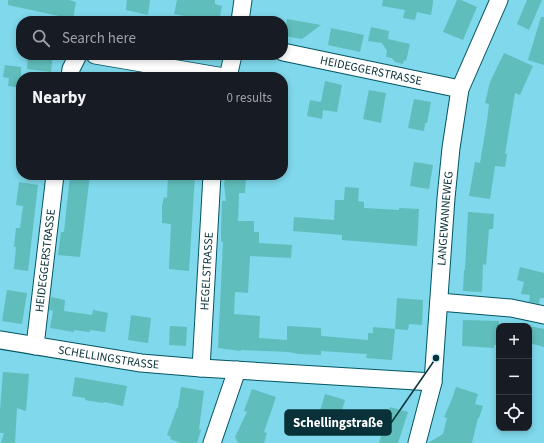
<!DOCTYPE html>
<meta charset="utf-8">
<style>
body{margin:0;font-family:"Source Sans 3",sans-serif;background:#242831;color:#f1f3f6}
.controls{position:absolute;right:12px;bottom:12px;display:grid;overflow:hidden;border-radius:8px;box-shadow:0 2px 6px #0003}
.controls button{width:36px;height:36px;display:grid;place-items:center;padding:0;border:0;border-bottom:1px solid #363941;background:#171b24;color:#f1f3f6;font:20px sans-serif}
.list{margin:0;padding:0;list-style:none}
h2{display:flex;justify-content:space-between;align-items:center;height:52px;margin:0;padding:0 16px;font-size:17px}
h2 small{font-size:13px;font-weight:400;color:#9ea1a6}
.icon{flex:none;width:22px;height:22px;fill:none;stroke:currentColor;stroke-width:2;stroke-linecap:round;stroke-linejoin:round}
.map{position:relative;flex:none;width:544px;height:443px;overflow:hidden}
.search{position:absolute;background:#171b24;box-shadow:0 2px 6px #0003;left:16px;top:16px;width:272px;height:44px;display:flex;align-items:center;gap:10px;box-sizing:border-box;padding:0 14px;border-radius:16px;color:#9ea1a6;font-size:15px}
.panel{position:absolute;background:#171b24;box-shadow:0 2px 6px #0003;left:16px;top:72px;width:272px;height:108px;border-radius:16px}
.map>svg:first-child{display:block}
</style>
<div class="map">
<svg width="544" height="443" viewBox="0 0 544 443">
<rect width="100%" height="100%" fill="#7fd8eb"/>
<!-- building -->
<path fill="#5fbdbb" d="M8 0H69L76 2 73 19 8 5Z
M127 0H150L148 15 126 10Z
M177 0H215V4L222 6 219 21H210L174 14Z
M383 0H433V3L431 15 417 12 415 20 403 18 405 10 382 6Z
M457 0H461L477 7 463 40 443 32Z
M527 0H542L529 30 517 24Z
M541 17H544V65L528 60Z
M287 19 321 25 302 39 284 36Z
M371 27 389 31 388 39 410 44 406 61 404 60 403 64 395 62 392 58 386 57 387 51 382 43 368 41Z
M331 28 364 35 360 52 328 45Z
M504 53 533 66 520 95 515 93 505 154H507L505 167 495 166 490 199 469 196 475 162 480 163 487 121 489 104 485 103 490 82Z
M28 55H53L51 72 27 69Z
M5 65 21 67V88L8 86 9 78 3 77Z
M325 81 342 85 337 112 323 110 322 119 307 116 310 100 321 102Z
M369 90 386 93 381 123 363 119Z
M414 99 431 102 427 123H425L424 131 408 128Z
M414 162 433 165 429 189 410 186Z
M70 175H90L80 257 58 255 61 232H64Z
M168 175H195L189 271 169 269 171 224 162 223V206L164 197 167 198Z
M226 175H246L245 193H239L238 221H254V232H259V243L292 245 291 258 250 256 248 293 235 292 234 314 260 316 259 338 287 340V326L321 328V335L322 336 368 340V333H373V327L395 329 392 360 366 358 367 354 321 351V355L299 354 289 352 241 350V351L218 348 223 242 221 241V230L222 201H226L224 184Z
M19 182 38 185 28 271 14 269 16 247H14L16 228H20L23 206 16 205Z
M345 187 359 188 358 201 364 202V208L399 210V208L419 209 417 246 342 240V235L293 231 294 217 334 220 335 200H344Z
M468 212 494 214 493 229H489L486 265 483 264 482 292 463 291 464 270H465Z
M520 267 544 273V298H540L539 304 529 302 530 295 521 294 524 282 517 280Z
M7 290 27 293 22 324 2 321Z
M51 297 65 300 64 311 92 315 93 310 108 313 105 332 90 330V332L74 330V332L50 328 53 311 49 310Z
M397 298 423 300 422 325 409 324 408 330 395 329Z
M131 315 151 318 148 343 128 340Z
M463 320 499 321V345H494V348L462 346Z
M170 326 187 327 186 346 169 345Z
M529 326 544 329V347L529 343Z
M3 372 29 374 26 411 17 408 15 443H1L4 433H0V411Z
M75 377 127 386 123 406 104 402 103 403 85 400V398L72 396Z
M181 387 204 391 199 429 201 430 197 443H181L170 439 171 437 167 435 177 408H178Z
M456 387 478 394 475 404 483 406 479 418H478L472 443H428L443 434 447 418 444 417 452 399Z
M252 389 276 397 264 432 267 433 264 443H238L235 437 247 412 244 411Z
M325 394 345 400 340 417 320 411Z
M390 407 408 412 398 443H379Z"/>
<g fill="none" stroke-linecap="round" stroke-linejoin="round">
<!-- minor casing -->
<g stroke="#035663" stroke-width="19">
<g id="minor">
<path d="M240 21 243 0"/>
<path id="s1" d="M283 52 460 89"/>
<path d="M95 55 224 77"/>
<path d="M70 77 71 69 78 55"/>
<path d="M228 77 233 55"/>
<path d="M439 302 511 308 544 315"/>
<path id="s2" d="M0 340 141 363 201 368 433 382"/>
<path id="s3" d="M35 346 55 175"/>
<path id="s4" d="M201 368 212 175"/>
<path d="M212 443 237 370"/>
<path id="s5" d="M417 443 433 382 446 198 451 148 460 89 499 0"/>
</g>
</g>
<!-- minor -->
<use href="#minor" stroke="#fff" stroke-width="17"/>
</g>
<g text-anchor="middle" stroke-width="4" stroke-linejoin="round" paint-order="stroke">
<!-- street labels -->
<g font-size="12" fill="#093139" stroke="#c8f2fb">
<text dy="4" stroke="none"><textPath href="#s1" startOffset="90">HEIDEGGERSTRASSE</textPath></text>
<text dy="4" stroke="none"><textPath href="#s5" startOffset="227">LANGEWANNEWEG</textPath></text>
<text dy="4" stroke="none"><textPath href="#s3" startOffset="86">HEIDEGGERSTRASSE</textPath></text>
<text dy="4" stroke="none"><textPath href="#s4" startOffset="97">HEGELSTRASSE</textPath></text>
<text dy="4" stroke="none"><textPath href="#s2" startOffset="110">SCHELLINGSTRASSE</textPath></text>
</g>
</g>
<!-- callouts -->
<path fill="none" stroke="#093139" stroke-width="1.5" d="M436 358L391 423"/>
<circle fill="#093139" stroke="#c8f2fb" stroke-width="1.5" cx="436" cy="358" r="4"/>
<rect fill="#093139" stroke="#093139" stroke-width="1.5" x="285" y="410" width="106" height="25" rx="4"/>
<g font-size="13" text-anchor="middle" font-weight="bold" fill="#fff">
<text x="338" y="427">Schellingstraße</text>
</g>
</svg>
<div class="controls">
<button>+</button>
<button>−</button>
<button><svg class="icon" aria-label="locate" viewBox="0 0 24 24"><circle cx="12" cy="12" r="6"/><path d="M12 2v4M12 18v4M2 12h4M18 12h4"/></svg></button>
</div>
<div class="search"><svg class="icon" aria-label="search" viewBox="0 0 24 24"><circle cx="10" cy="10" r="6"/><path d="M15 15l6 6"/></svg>Search here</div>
<section class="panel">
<h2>Nearby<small>0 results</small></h2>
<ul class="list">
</ul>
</section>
</div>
